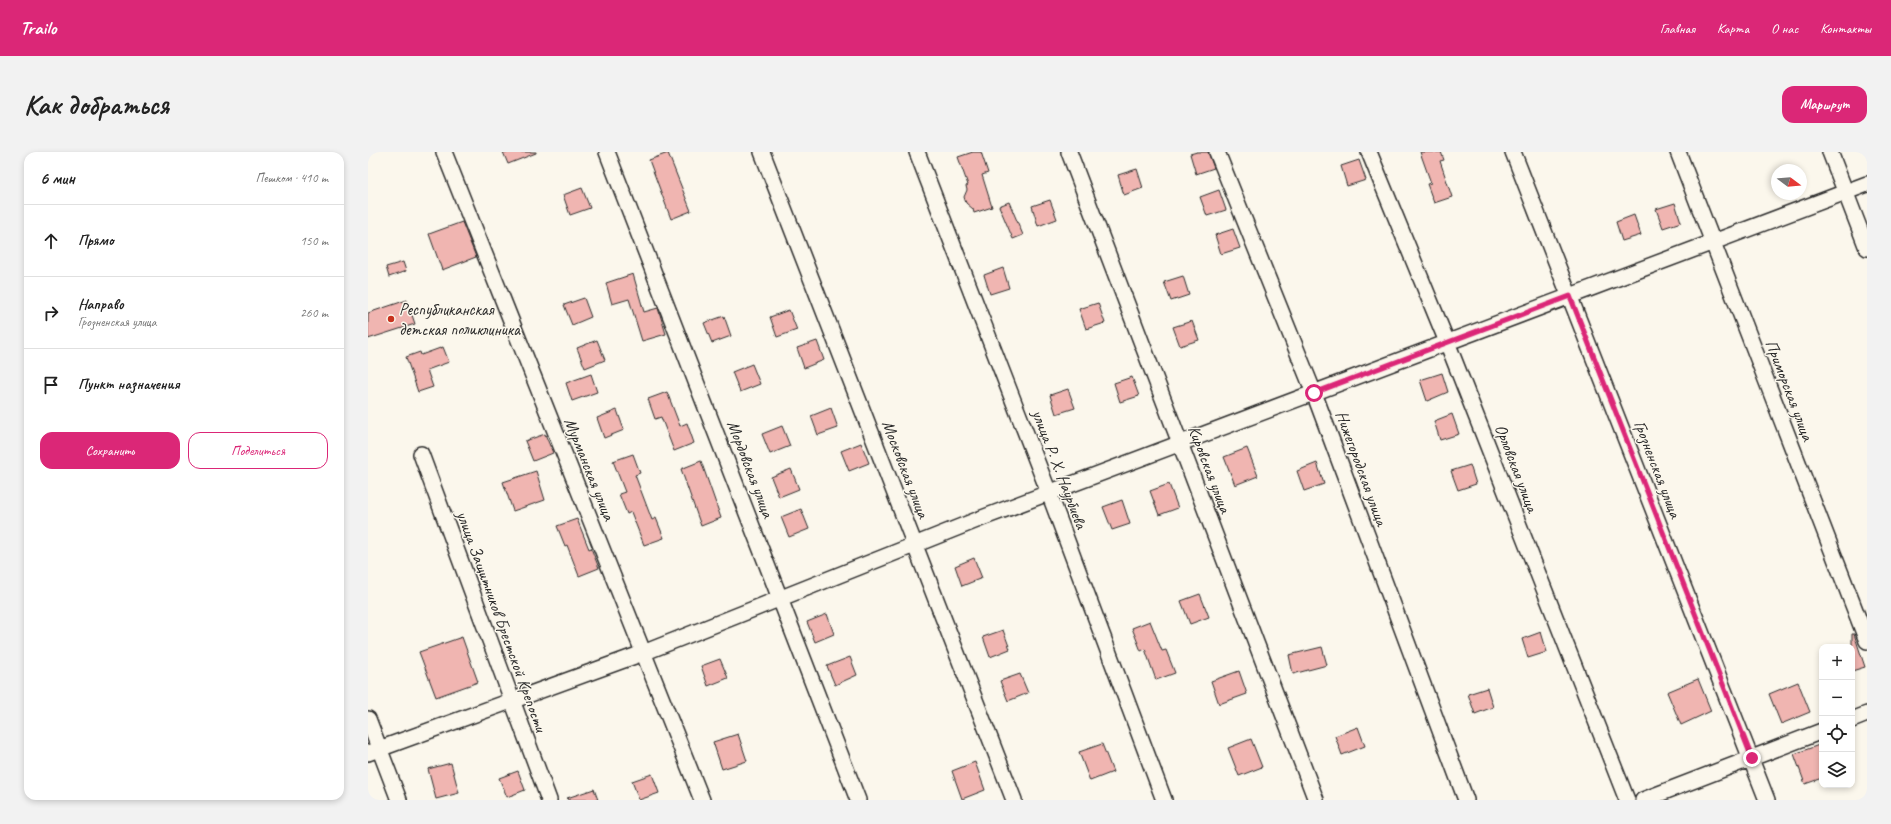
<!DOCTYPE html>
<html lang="ru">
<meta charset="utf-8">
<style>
body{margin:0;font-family:Caveat,sans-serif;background:#f2f2f2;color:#222}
.controls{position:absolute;right:12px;bottom:12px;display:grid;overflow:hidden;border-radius:8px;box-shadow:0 2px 6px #0003}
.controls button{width:36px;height:36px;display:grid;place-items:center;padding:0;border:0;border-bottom:1px solid #e0e0e0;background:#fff;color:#222;font:20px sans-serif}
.compass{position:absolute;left:1403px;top:12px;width:36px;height:36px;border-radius:50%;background:#fff;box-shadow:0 2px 6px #0003;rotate:106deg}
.stop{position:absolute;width:12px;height:12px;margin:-9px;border:3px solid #db2777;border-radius:50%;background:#fff}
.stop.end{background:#db2777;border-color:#fff;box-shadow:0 1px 4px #0008}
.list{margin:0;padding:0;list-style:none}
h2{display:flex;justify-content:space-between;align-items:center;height:52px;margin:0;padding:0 16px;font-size:17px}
h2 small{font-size:13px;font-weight:400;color:#767676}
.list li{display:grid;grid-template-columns:26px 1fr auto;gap:12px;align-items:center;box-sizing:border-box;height:72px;padding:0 16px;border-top:1px solid #e0e0e0}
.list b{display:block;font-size:15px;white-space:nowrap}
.list p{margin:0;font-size:13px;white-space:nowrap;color:#767676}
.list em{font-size:13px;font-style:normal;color:#767676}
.actions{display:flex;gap:8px;padding:12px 16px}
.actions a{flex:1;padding:9px 0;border:1px solid #db2777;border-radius:12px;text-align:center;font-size:14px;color:#db2777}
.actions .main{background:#db2777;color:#fff}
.icon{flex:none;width:22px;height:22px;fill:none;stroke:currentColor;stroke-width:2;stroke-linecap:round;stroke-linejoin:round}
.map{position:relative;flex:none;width:1499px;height:648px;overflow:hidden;border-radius:12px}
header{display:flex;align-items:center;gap:24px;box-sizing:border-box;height:56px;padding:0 20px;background:#db2777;color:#fff}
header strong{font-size:19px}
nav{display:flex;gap:22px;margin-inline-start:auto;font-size:14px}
.intro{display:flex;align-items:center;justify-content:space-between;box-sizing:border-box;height:96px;padding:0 24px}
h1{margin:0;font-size:28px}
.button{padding:10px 18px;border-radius:12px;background:#db2777;color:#fff;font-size:14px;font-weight:700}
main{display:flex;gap:24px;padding:0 24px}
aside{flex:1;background:#fff;border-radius:12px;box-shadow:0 2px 6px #0003}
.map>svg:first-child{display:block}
</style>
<header>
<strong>Trailo</strong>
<nav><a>Главная</a><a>Карта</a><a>О нас</a><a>Контакты</a></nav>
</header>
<div class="intro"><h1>Как добраться</h1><a class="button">Маршрут</a></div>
<main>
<aside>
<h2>6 мин<small>Пешком · 410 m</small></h2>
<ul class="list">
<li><svg class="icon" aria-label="ahead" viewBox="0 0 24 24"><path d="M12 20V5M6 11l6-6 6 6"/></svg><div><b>Прямо</b></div><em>150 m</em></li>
<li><svg class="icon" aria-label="right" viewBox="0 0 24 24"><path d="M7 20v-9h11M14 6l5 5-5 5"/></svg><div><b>Направо</b><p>Грозненская улица</p></div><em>260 m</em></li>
<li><svg class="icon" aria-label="arrive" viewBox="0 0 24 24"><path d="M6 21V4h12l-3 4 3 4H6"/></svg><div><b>Пункт назначения</b></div></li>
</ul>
<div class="actions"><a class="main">Сохранить</a><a>Поделиться</a></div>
</aside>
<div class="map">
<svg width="1499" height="648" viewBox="0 0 1499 648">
<rect width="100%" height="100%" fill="#fbf7ec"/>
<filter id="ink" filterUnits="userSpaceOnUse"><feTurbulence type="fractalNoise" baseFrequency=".025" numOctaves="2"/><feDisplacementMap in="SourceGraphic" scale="8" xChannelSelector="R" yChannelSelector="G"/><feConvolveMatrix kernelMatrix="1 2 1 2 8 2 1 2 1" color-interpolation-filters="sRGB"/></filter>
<g filter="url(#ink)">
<!-- building -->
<path fill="#f0b5b1" stroke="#2b2b2b" d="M135 0H168V1L140 12Z
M605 0H613L620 21 614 23 624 55 606 61 605 57 598 51 596 45 599 38 598 34 600 33 590 5Z
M829 0H840L846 16 828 22 822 2Z
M1052 0H1073L1076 8 1072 9 1084 45 1066 51 1059 32 1063 31Z
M300 1 323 59 303 67 281 8Z
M991 8 998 28 979 34 973 14Z
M769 17 775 36 756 43 750 23Z
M214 36 222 56 202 63 195 43Z
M851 38 858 58 839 64 832 45Z
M682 48 689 67 670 74 664 54Z
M641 50 655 83 645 87 631 54Z
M1307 51 1313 70 1295 76 1288 57Z
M1266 63 1273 83 1254 89 1248 70Z
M94 70 108 105 74 118 61 82Z
M865 77 872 96 853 102 847 83Z
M35 110 38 119 21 125 18 115Z
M635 116 641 136 622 142 616 123Z
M265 122 276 160 290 156 298 182 274 189 261 147 244 152 238 131Z
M815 124 821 143 803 149 796 130Z
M216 146 223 165 204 173 196 153Z
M39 148 47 172 0 187V161Z
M730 151 737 171 718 177 711 157Z
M421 158 429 178 409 185 402 165Z
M356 164 363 184 344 191 336 171Z
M824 169 831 188 812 194 805 175Z
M229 188 237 208 217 216 209 196Z
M449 189 456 208 436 216 429 196Z
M75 195 81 210 59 218 65 235 50 240 38 205 52 200 53 203Z
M384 212 392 232 372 240 364 220Z
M1074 221 1080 240 1059 249 1052 228Z
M223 222 229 240 204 249 198 231Z
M764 225 771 244 752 250 746 231Z
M700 237 707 256 688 262 682 243Z
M299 240 312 274 319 271 326 291 306 299 293 265 287 267 280 247Z
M463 256 470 276 450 283 443 264Z
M249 258 256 278 236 286 229 266Z
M1084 262 1091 282 1072 288 1066 269Z
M414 274 422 294 402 302 394 282Z
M177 282 185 301 165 309 157 289Z
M493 291 501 311 481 319 473 299Z
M879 296 890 324 867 333 856 305Z
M265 302 272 321 267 323 284 368 288 366 296 386 276 393 263 360 259 362 251 342 257 340 245 309Z
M333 309 353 366 333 374 313 317Z
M949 311 956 332 936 339 929 319Z
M1102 313 1108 332 1090 338 1083 319Z
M423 317 431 337 411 345 403 325Z
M168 319 177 348 145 359 135 330Z
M801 332 810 356 791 363 782 339Z
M754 348 762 372 744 378 735 355Z
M433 357 441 377 421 385 413 365Z
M209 367 221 397 223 396 231 416 211 424 199 393 197 394 189 374Z
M606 406 614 426 594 434 587 414Z
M832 442 841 465 822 472 813 449Z
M459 462 466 482 447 490 439 470Z
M782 469 794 499 798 498 807 521 788 528 777 497 773 499 764 476Z
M635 478 642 497 622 505 615 485Z
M1173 480 1179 500 1160 506 1154 487Z
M1484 482H1486L1497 515 1484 519Z
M94 485 110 530 68 545 51 500Z
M954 495 959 513 925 522 921 503Z
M482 505 489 523 467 533 459 514Z
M352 507 360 526 340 534 333 514Z
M871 519 879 542 851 552 843 529Z
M652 522 660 541 640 549 632 529Z
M1330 527 1343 559 1313 573 1299 540Z
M1430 530 1442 560 1413 572 1401 542Z
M1119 536 1125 555 1107 562 1100 542Z
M990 575 997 594 974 603 967 584Z
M370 582 379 609 354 617 345 590Z
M883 587 894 615 871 624 860 596Z
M734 592 745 620 722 629 711 600Z
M1451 593 1454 601V626L1437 632 1426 602Z
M607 610 617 638 594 647 584 619Z
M83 611 91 641 68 647 60 617Z
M150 619 157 638 139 645 131 626Z
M284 622 291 641 271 648 264 629Z
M226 637 230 648H200L199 646Z"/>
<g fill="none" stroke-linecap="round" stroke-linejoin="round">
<!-- minor casing -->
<g stroke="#2b2b2b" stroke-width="18">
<path id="minor" d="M76 0 334 648
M239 0 490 648
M394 0 646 648
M549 0 681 341 796 648
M701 0 948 648
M849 0 946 241 1098 648
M1001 0 1079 190 1259 648
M1145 0 1399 648
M1310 0 1499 489
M1462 0 1499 96
M53 302 181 648
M0 567 31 648
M1484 568 1499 562
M0 601 275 501 614 366 1499 32
M1275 648 1454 579"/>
</g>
<!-- minor -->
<use href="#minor" stroke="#fbf7ec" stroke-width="15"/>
</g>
</g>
<g fill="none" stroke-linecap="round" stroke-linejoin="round" filter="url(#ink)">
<!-- route -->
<path stroke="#db2777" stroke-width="5" d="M946 241 1202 144 1384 606"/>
</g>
<!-- markers -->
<circle fill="#c8321e" stroke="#fbf7ec" stroke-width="1.5" cx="23" cy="167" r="4"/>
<g text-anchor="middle" stroke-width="3" stroke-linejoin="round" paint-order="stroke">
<!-- poi labels -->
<g font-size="17" fill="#2b2b2b" stroke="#fbf7ec" text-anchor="start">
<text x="31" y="163">Республиканская<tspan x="31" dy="20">детская поликлиника</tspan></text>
</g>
<!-- street labels -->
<g font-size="17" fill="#2b2b2b" stroke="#fbf7ec">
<text transform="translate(1422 238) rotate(69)" y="6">Приморская улица</text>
<text transform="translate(994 316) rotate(70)" y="6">Нижегородская улица</text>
<text transform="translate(1149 316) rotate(69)" y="6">Орловская улица</text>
<text transform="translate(222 317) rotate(68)" y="6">Мурманская улица</text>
<text transform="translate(383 317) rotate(69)" y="6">Мордовская улица</text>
<text transform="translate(538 317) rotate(69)" y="6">Московская улица</text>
<text transform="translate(692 317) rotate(69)" y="6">улица Р. Х. Наурбиева</text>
<text transform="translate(842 317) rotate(69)" y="6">Кировская улица</text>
<text transform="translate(1290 317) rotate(69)" y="6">Грозненская улица</text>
<text transform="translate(134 469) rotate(70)" y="6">улица Защитников Брестской Крепости</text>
</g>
</g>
</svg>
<div class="controls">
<button>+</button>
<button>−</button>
<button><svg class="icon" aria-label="locate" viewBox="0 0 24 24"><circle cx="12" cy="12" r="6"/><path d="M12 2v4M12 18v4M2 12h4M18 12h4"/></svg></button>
<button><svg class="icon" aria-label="layers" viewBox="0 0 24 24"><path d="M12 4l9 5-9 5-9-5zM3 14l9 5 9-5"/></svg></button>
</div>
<svg class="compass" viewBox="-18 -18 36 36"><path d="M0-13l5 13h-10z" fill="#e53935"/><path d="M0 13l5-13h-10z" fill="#767676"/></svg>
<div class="stop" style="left:946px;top:241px"></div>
<div class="stop end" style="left:1384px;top:606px"></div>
</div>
</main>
